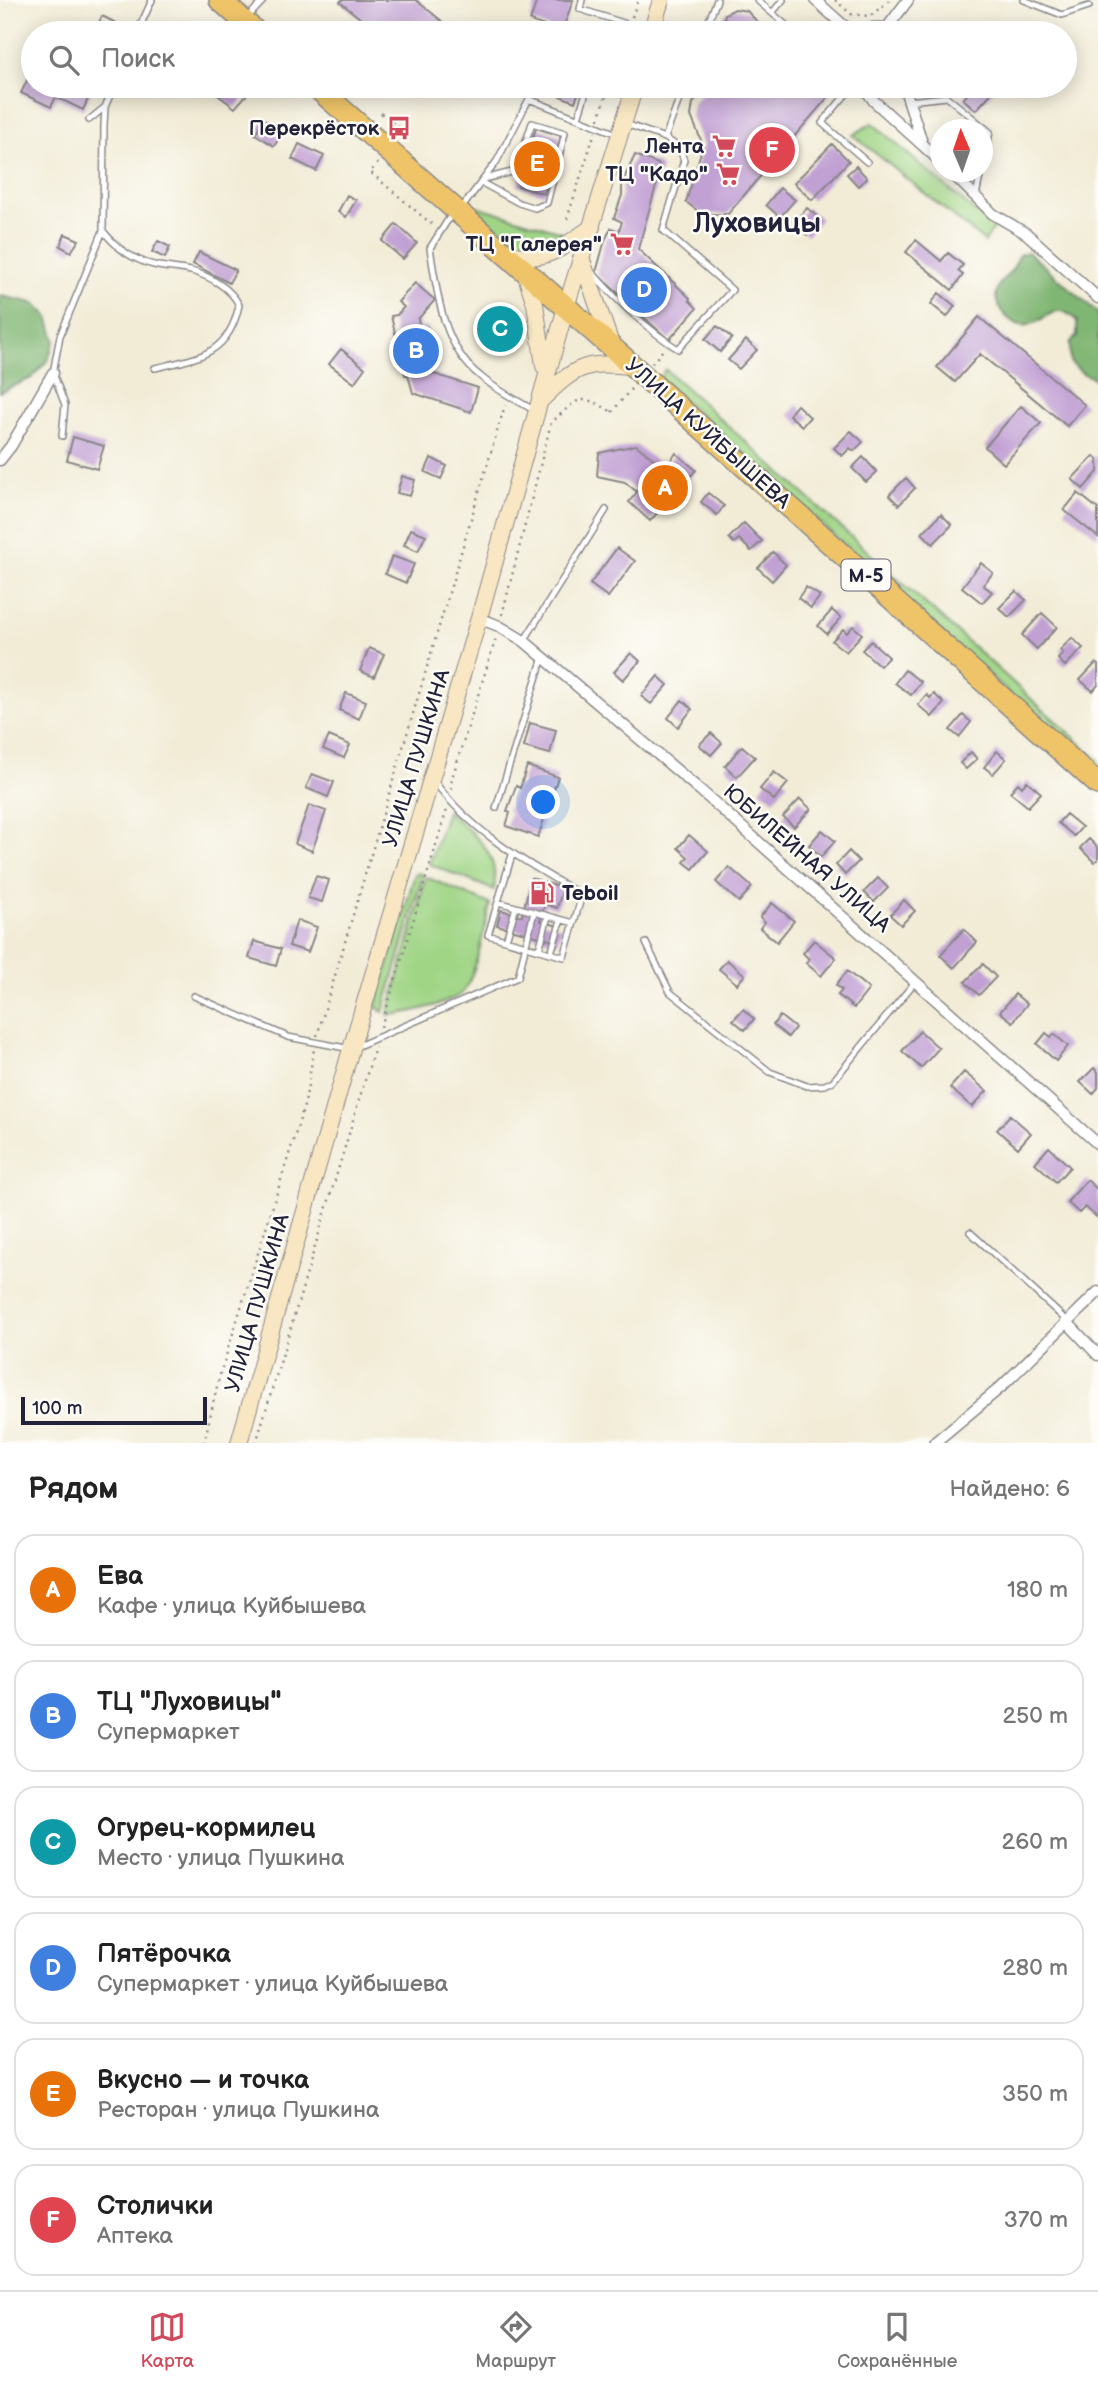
<!DOCTYPE html>
<html lang="ru">
<meta charset="utf-8">
<style>
body{margin:0;font-family:"Balsamiq Sans",sans-serif;background:#f2f2f2;color:#222}
.compass{position:absolute;left:930px;top:119px;width:63px;height:63px;border-radius:50%;background:#fff;box-shadow:0 4px 18px #0003;rotate:358deg}
.scale{position:absolute;left:21px;bottom:18px;width:186px;box-sizing:border-box;padding-left:7px;border:4px solid #22223b;border-top:0;font-size:19px;line-height:24px;white-space:nowrap;color:#22223b;-webkit-text-stroke:5px #fdfcf7;paint-order:stroke}
.you{position:absolute;left:544px;top:803px;width:24px;height:24px;margin:-18px;border:5px solid #fff;border-radius:50%;background:#1a73e8;box-shadow:0 0 0 10px #1a73e833}
.badge{display:grid;place-items:center;width:46px;height:46px;border-radius:50%;background:#d1495b;color:#fff;font-size:23px;font-weight:700}
.pin{position:absolute;translate:-50% -50%;border:4px solid #fff;box-shadow:0 2px 7px #0006}
.list{margin:0;padding:0;list-style:none}
h2{display:flex;justify-content:space-between;align-items:center;height:91px;margin:0;padding:0 28px;font-size:30px}
h2 small{font-size:23px;font-weight:400;color:#767676}
.list li{display:grid;grid-template-columns:46px 1fr auto;gap:21px;align-items:center;box-sizing:border-box;height:112px;margin:0 14px 14px;padding:0 14px;border:2px solid #e0e0e0;border-radius:21px}
.list b{display:block;font-size:26px;white-space:nowrap}
.list p{margin:0;font-size:23px;white-space:nowrap;color:#767676}
.list em{font-size:23px;font-style:normal;color:#767676}
.icon{flex:none;width:38px;height:38px;fill:none;stroke:currentColor;stroke-width:2;stroke-linecap:round;stroke-linejoin:round}
.map{position:relative;flex:none;width:1098px;height:1443px;overflow:hidden}
.search{position:absolute;background:#fff;box-shadow:0 4px 18px #0003;left:21px;right:21px;top:21px;height:77px;display:flex;align-items:center;gap:18px;box-sizing:border-box;padding:0 24px;border-radius:38px;color:#767676;font-size:26px}
.sheet{height:847px;background:#fff}
nav{display:flex;justify-content:space-around;align-items:center;box-sizing:border-box;height:98px;border-top:2px solid #e0e0e0;background:#fff;font-size:19px;color:#767676}
nav a{display:grid;justify-items:center;gap:4px}
nav .on{color:#d1495b}
.map>svg:first-child{display:block}
</style>
<div class="map">
<svg width="1098" height="1443" viewBox="0 0 1098 1443">
<rect width="100%" height="100%" fill="#fdfcf7"/>
<filter id="ink" filterUnits="userSpaceOnUse"><feTurbulence type="fractalNoise" baseFrequency=".0143" numOctaves="2"/><feDisplacementMap in="SourceGraphic" scale="14" xChannelSelector="R" yChannelSelector="G"/><feConvolveMatrix kernelMatrix="1 2 1 2 8 2 1 2 1" color-interpolation-filters="sRGB"/></filter>
<filter id="wash" filterUnits="userSpaceOnUse"><feTurbulence type="fractalNoise" baseFrequency=".00686" numOctaves="4" result="noise"/><feDisplacementMap in="SourceGraphic" scale="28" xChannelSelector="R" yChannelSelector="G"/><feGaussianBlur stdDeviation="1.57" result="paint"/><feColorMatrix in="noise" values="0 0 0 0 0 0 0 0 0 0 0 0 0 0 0 0 0 1.4 0 .05"/><feComposite in="paint" operator="in"/></filter>
<g filter="url(#wash)">
<rect width="100%" height="100%" fill="#f2ecd7"/>
<!-- green -->
<path fill="#a0d586" stroke="#617c60" stroke-width="2" d="M872 123 994 228 985 242 853 135Z
M475 207H480L562 232C560 236 556 243 553 246 525 266 493 224 475 207Z
M665 369 1098 759V773L660 379Z
M447 811C473 834 500 851 494 890L429 864Z
M419 873 423 875 383 1012 376 1007 415 874Z
M426 877 490 904C485 924 475 981 462 993 449 1004 405 1014 388 1015Z"/>
<!-- forest -->
<path fill="#80b673" stroke="#516c57" stroke-width="2" d="M1028 252 1098 313V380L1082 373 1070 362V343L1077 336V321C1055 298 1048 321 1029 325 1012 329 992 306 997 291 999 282 1003 280 1009 273 1014 269 1017 260 1020 254Z
M0 296 34 303 48 316 55 340 48 360 32 378 0 392Z"/>
<g id="blocks">
<!-- building -->
<path fill="#c1a0d4" d="M342 0H416L443 22 433 33H378L340 2Z
M537 0H573L562 32 530 21Z
M735 9 747 11 768 33H721L725 14Z
M102 16 124 27 120 33H94Z
M33 68V86H94L83 110 56 97 51 107 21 93Z
M225 86H240L248 93 235 108 218 95Z
M564 86H581L575 102 560 96Z
M710 86H819L829 96 728 214H702L686 202 703 145 691 116 693 103 703 92 709 89Z
M975 86H998L976 110 963 99Z
M264 119 284 131 274 146 255 134Z
M536 128 561 136 544 194 518 186Z
M299 144 324 156 316 171 292 159Z
M832 144 849 161 812 200 794 183Z
M635 155 658 164 661 169 638 249 690 298 689 300 697 308 669 340 597 274V269L605 240 611 228 619 231 622 222 614 218 622 195V183Z
M856 166 867 178 858 186 847 174Z
M780 188 795 200 780 217 766 205Z
M347 195 356 200 346 217 338 212Z
M807 208 821 219 807 235 794 223Z
M396 224 417 243 403 259 382 241Z
M65 234 79 240 71 252 60 246Z
M916 240 941 261 948 253 963 265 958 271 963 275 952 290 906 252Z
M158 241 170 247 165 258 152 252Z
M199 252 236 270 229 283 193 264Z
M415 283 435 300 418 319 420 328 427 327 436 368 425 371 478 388 471 412 413 393 408 375H405L391 316 397 315 404 307 398 302Z
M939 293 955 306 947 317 931 304Z
M979 317 1085 405 1067 426 980 354 955 382 937 367Z
M717 326 732 338 720 352 705 339Z
M746 340 757 350 739 369 728 360Z
M341 349 365 368 354 383 329 364Z
M797 405 810 417 802 426 789 415Z
M1021 406 1041 423 1004 464 985 447Z
M851 431 863 442 854 451 850 448 842 456 834 448Z
M73 437 104 446 97 469 67 460Z
M636 445 665 468 676 453 696 470 650 521 629 502 637 492 625 482 597 476 599 453Z
M1094 456 1098 460V472L1083 489 1072 479Z
M863 457 877 472 866 482 852 468Z
M431 458 447 466 441 479 425 472Z
M402 476 415 480 410 496 397 493Z
M906 478 915 488 899 505 889 495Z
M708 493 724 506 717 515 701 502Z
M1078 493 1098 509V537L1064 510Z
M941 514 952 525 933 544 922 533Z
M744 523 762 541 751 551 739 539 734 543 729 538Z
M411 529 426 535 418 551 404 545Z
M617 548 635 561 608 597 590 584Z
M773 552 786 565 772 581 758 568Z
M392 556 414 564 406 583 385 574Z
M981 563 993 573 983 585 992 592 982 603 962 587Z
M806 587 820 596 811 608 798 598Z
M1016 591 1026 600 1009 617 999 608Z
M832 610 841 618 827 634 818 626Z
M1042 613 1057 627 1037 649 1022 635Z
M853 626 862 634 846 652 832 641 843 629 847 633Z
M1072 638 1083 648 1065 666 1058 659 1063 653 1060 650Z
M871 641 889 657 880 666 862 650Z
M369 648 384 654 374 677 360 671Z
M631 653 640 661 623 680 614 672Z
M1096 663 1098 665V685L1093 691 1080 680Z
M905 670 921 682 911 695 895 683Z
M658 676 668 685 651 704 641 696Z
M346 693 366 701 359 719 339 710Z
M934 694 944 703 932 717 918 705 927 695 930 698Z
M682 700 692 709 678 727 668 718Z
M963 715 971 722 959 737 950 730Z
M530 723 556 730 550 754 524 747Z
M711 733 722 743 711 755 699 745Z
M329 736 350 745 344 758 323 749Z
M742 746 755 757 737 777 725 766Z
M997 751 1006 759 993 774 984 767Z
M971 752 977 759 966 769 960 763Z
M527 766 558 777 538 837 506 826 510 813 507 811 516 786 520 788Z
M774 772 788 783 774 800 760 789Z
M312 774 334 782 328 797 306 788Z
M1027 781 1041 793 1028 807 1010 792 1018 783 1022 787Z
M800 799 811 809 794 827 783 817Z
M309 805 326 811 312 851 295 844Z
M1066 814 1082 827 1074 836 1058 823Z
M822 830 835 841 821 857 809 845Z
M689 835 708 851 693 869 684 862 688 857 678 848Z
M1089 839 1098 848V859L1094 862 1080 848Z
M849 851 859 861 845 875 836 865Z
M729 867 752 887 739 902 716 882Z
M316 876 329 880 322 902 308 898Z
M531 878 563 888 557 908 545 904 540 921 562 927 557 942 497 925 501 910 522 916Z
M878 878 888 888 874 902 864 892Z
M904 900 915 911 901 925 890 915Z
M772 903 794 921 777 942 760 928 765 922 760 917Z
M297 920 317 927 308 952 289 946Z
M964 929 977 942 954 968 940 955Z
M814 940 836 958 821 976 806 963 809 959 803 953Z
M254 941 281 949 276 966 249 958Z
M727 960 745 975 737 984 719 969Z
M983 964 996 977 979 995 965 982Z
M847 971 869 989 854 1008 838 995 842 990 836 985Z
M1015 994 1027 1004 1013 1022 1000 1012Z
M743 1009 754 1019 745 1030 733 1020Z
M780 1016 795 1028 788 1037 773 1025Z
M920 1031 939 1048 921 1068 902 1051Z
M1046 1033 1051 1037 1054 1034 1068 1046 1056 1061 1037 1044Z
M1094 1068 1098 1072V1088L1093 1094 1080 1082Z
M964 1072 987 1091 972 1107 950 1088Z
M1010 1115 1031 1133 1018 1148 997 1130Z
M1049 1147 1070 1167 1056 1182 1035 1163Z
M1087 1180 1098 1190V1218L1085 1207 1079 1213 1067 1202Z"/>
</g>
</g>
<g filter="url(#ink)">
<use href="#blocks" fill-opacity="0" stroke="#8a8789" stroke-width="2"/>
<g fill="none" stroke-linecap="round" stroke-linejoin="round">
<!-- lane casing -->
<g stroke="#8a8789" stroke-width="8">
<path id="lane" d="M582 0 580 9 648 31
M757 0 772 13 783 0
M1024 0 1062 15 1089 6
M772 13 795 33
M248 17 264 0
M137 33 152 0
M704 33 717 0
M114 86 105 107 104 125 103 231C112 242 123 253 137 259 154 268 173 267 191 271 209 276 231 288 239 305 229 355 198 358 155 368
M853 86 822 123 867 162
M908 101 947 97 990 132 982 167
M578 118 588 86
M89 120 105 107
M626 124 665 138 684 86
M482 183 519 203 535 208 547 203 565 133 532 123 516 171 484 179
M976 196 981 172
M461 209 497 161 529 99 617 134
M453 212 430 248C437 292 442 346 480 376 496 390 517 400 535 411
M591 271C617 301 645 328 678 349L732 290 663 230 684 160 679 147 665 138
M62 436 65 405 53 373 60 336 103 231
M524 641 606 510
M434 781C472 833 528 864 582 895L564 957 488 935 512 855
M496 808 543 657
M498 902 574 923
M506 940 516 907
M646 943 670 992 770 1072 807 1086 825 1085 833 1081 915 982
M539 950 548 916
M551 953 561 920
M194 996 288 1037 351 1049 518 977 534 912
M970 1232 1066 1320"/>
</g>
<!-- street casing -->
<g stroke="#8a8789" stroke-width="13">
<path id="street" d="M815 0 852 33
M887 28 908 0
M858 33C872 26 883 26 897 33
M863 86 874 101 940 161
M875 86H882
M904 86 921 139
M951 172 993 214 1027 234 1098 298
M0 460 11 446 53 373
M479 618 499 626 524 641 700 790 1098 1144
M1066 1321 1098 1355
M934 1443 1000 1388 1098 1292"/>
</g>
<!-- secondary casing -->
<g stroke="#8a8789" stroke-width="18">
<path id="secondary" d="M651 33 661 0
M506 252C541 266 564 247 592 227
M582 260 612 347
M525 272 535 304 544 366
M540 401C575 367 584 360 634 367
M239 1443 351 1049 479 618 566 307 635 86"/>
</g>
<!-- highway casing -->
<g stroke="#8a8789" stroke-width="24">
<path id="highway" d="M220 0 257 33
M315 86 634 367 1098 784"/>
</g>
<!-- path -->
<path stroke="#8a8789" stroke-width="2.5" stroke-dasharray="2 5" stroke-linecap="butt" d="M835 0 851 14 870 16 890 0
M632 17 638 0
M381 113 406 133 400 140
M599 119 609 86
M378 163 370 172 435 227
M567 219 595 132
M502 615 551 423C578 399 578 391 612 412
M451 789 452 778 496 638
M381 1027 447 809
M317 1036 505 405
M204 1443 219 1378 305 1103 314 1049
M256 1443 375 1047"/>
<!-- lane -->
<use href="#lane" stroke="#fff" stroke-width="5"/>
<!-- street -->
<use href="#street" stroke="#fff" stroke-width="10"/>
<!-- secondary -->
<use href="#secondary" stroke="#f9e7c3" stroke-width="16"/>
<!-- highway -->
<use href="#highway" stroke="#efc469" stroke-width="21"/>
<!-- path-bridge -->
<path stroke="#8a8789" stroke-width="2.5" stroke-dasharray="2 5" stroke-linecap="butt" d="M612 412 663 350"/>
</g>
</g>
<!-- icons -->
<defs>
<g id="bus-bare" transform="scale(1.89)"><path d="M-5-6H5V4H4V6H2V4H-2V6H-4V4H-5ZM-3.5-4V0h7V-4ZM-3.5 1.2v1.5H-2V1.2ZM2 1.2v1.5H3.5V1.2Z" fill="#d1495b" stroke="#fdfcf7" stroke-width="2.5" paint-order="stroke"/></g>
<g id="supermarket-bare" transform="scale(1.89)"><path d="M-6-5.5h2.5l.6 2H6L4.5 2H-2.5L-4.4-4H-6ZM-1.5 3.2a1.3 1.3 0 1 0 .1 0ZM3 3.2a1.3 1.3 0 1 0 .1 0Z" fill="#d1495b" stroke="#fdfcf7" stroke-width="2.5" paint-order="stroke"/></g>
<g id="fuel-bare" transform="scale(1.89)"><path d="M-5.5-6h7V0h2V4h1.3V-2.5L3-4.5l.8-.8L6-3V5H2.5V1h-1V6h-7ZM-4.2-4.7v3.2H.2V-4.7Z" fill="#d1495b" stroke="#fdfcf7" stroke-width="2.5" paint-order="stroke"/></g>
</defs>
<g fill-rule="evenodd">
<use href="#bus-bare" x="399" y="128"/>
<use href="#supermarket-bare" x="724" y="146"/>
<use href="#supermarket-bare" x="728" y="174"/>
<use href="#supermarket-bare" x="622" y="244"/>
<use href="#fuel-bare" x="542" y="893"/>
</g>
<g text-anchor="middle" stroke-width="5" stroke-linejoin="round" paint-order="stroke">
<!-- shield labels -->
<rect fill="#fdfcf7" stroke="#646373" stroke-width="2" x="841.5" y="559.5" width="49" height="31" rx="5"/>
<g font-size="19" font-weight="bold" fill="#22223b">
<text x="866" y="582">М-5</text>
</g>
<!-- poi labels -->
<g font-size="21" font-weight="bold" fill="#22223b" stroke="#fdfcf7" text-anchor="end">
<text x="379" y="135">Перекрёсток</text>
<text x="704" y="153">Лента</text>
<text x="708" y="181">ТЦ "Кадо"</text>
<text x="602" y="251">ТЦ "Галерея"</text>
<text x="562" y="900" text-anchor="start">Teboil</text>
</g>
<!-- street labels -->
<g font-size="21" fill="#22223b" stroke="#fdfcf7">
<text transform="translate(708 433) rotate(42)" y="7">УЛИЦА КУЙБЫШЕВА</text>
<text transform="translate(416 758) rotate(-73)" y="7">УЛИЦА ПУШКИНА</text>
<text transform="translate(807 858) rotate(41)" y="7">ЮБИЛЕЙНАЯ УЛИЦА</text>
<text transform="translate(257 1303) rotate(-74)" y="7">УЛИЦА ПУШКИНА</text>
</g>
<!-- district labels -->
<g font-size="28" font-weight="bold" fill="#22223b" stroke="#fdfcf7">
<text x="757" y="232">Луховицы</text>
</g>
</g>
</svg>
<svg class="compass" viewBox="-18 -18 36 36"><path d="M0-13l5 13h-10z" fill="#e53935"/><path d="M0 13l5-13h-10z" fill="#767676"/></svg>
<div class="scale">100 m</div>
<div class="you"></div>
<div class="pin badge" style="left:665px;top:488px;background:#e8710a">A</div>
<div class="pin badge" style="left:416px;top:351px;background:#3f7fe0">B</div>
<div class="pin badge" style="left:500px;top:329px;background:#0f9aa8">C</div>
<div class="pin badge" style="left:644px;top:290px;background:#3f7fe0">D</div>
<div class="pin badge" style="left:537px;top:164px;background:#e8710a">E</div>
<div class="pin badge" style="left:772px;top:150px;background:#e0444e">F</div>
<div class="search"><svg class="icon" aria-label="search" viewBox="0 0 24 24"><circle cx="10" cy="10" r="6"/><path d="M15 15l6 6"/></svg>Поиск</div>
</div>
<section class="sheet">
<h2>Рядом<small>Найдено: 6</small></h2>
<ul class="list">
<li><span class="badge" style="background:#e8710a">A</span><div><b>Ева</b><p>Кафе · улица Куйбышева</p></div><em>180 m</em></li>
<li><span class="badge" style="background:#3f7fe0">B</span><div><b>ТЦ &quot;Луховицы&quot;</b><p>Супермаркет</p></div><em>250 m</em></li>
<li><span class="badge" style="background:#0f9aa8">C</span><div><b>Огурец-кормилец</b><p>Место · улица Пушкина</p></div><em>260 m</em></li>
<li><span class="badge" style="background:#3f7fe0">D</span><div><b>Пятёрочка</b><p>Супермаркет · улица Куйбышева</p></div><em>280 m</em></li>
<li><span class="badge" style="background:#e8710a">E</span><div><b>Вкусно — и точка</b><p>Ресторан · улица Пушкина</p></div><em>350 m</em></li>
<li><span class="badge" style="background:#e0444e">F</span><div><b>Столички</b><p>Аптека</p></div><em>370 m</em></li>
</ul>
</section>
<nav>
<a class="on"><svg class="icon" aria-label="map" viewBox="0 0 24 24"><path d="M3 6l6-2 6 2 6-2v14l-6 2-6-2-6 2zM9 4v14M15 6v14"/></svg>Карта</a>
<a><svg class="icon" aria-label="directions" viewBox="0 0 24 24"><path d="M12 3l9 9-9 9-9-9zM9 14v-3h6M13 9l2 2-2 2"/></svg>Маршрут</a>
<a><svg class="icon" aria-label="saved" viewBox="0 0 24 24"><path d="M7 4h10v16l-5-4-5 4z"/></svg>Сохранённые</a>
</nav>
